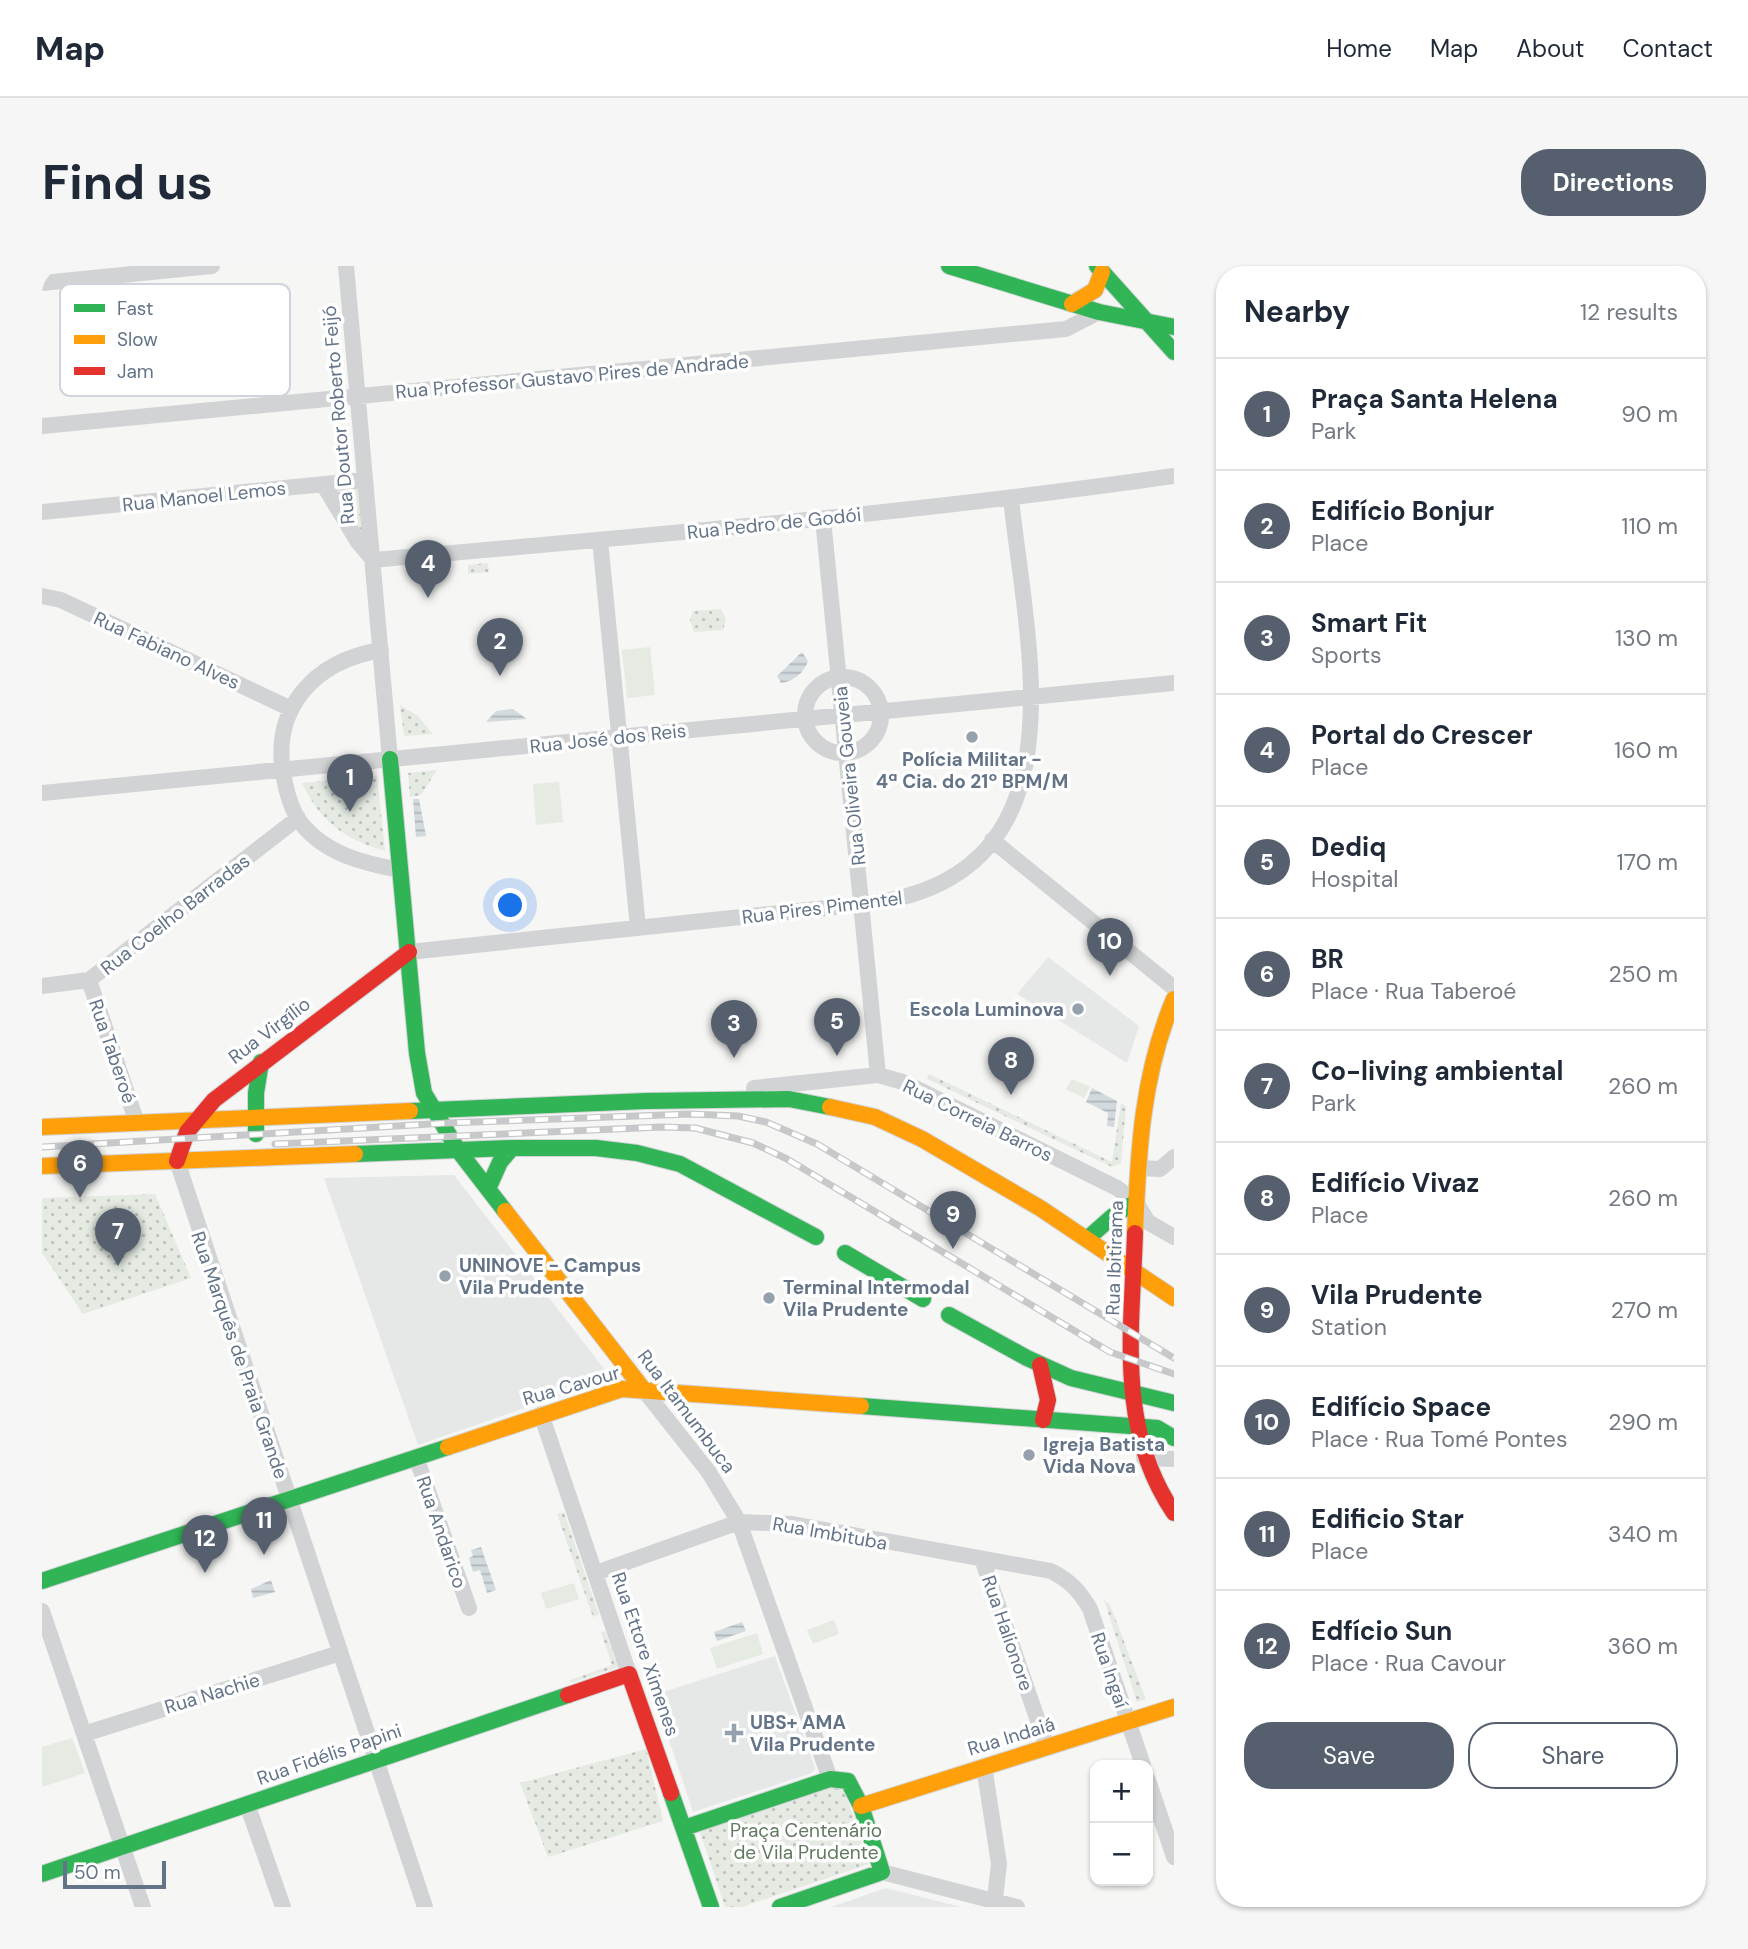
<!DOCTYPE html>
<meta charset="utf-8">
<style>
body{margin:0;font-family:"DM Sans",sans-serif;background:#f6f6f7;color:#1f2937}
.controls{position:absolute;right:21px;bottom:21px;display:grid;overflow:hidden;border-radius:14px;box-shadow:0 2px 5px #0004}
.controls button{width:63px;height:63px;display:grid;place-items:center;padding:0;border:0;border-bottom:2px solid #e0e1e3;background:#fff;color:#1f2937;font:35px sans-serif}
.scale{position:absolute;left:21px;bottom:18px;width:103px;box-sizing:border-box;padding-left:7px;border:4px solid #637388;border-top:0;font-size:19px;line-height:24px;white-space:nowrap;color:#637388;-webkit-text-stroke:5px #fff;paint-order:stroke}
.you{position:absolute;left:469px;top:640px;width:24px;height:24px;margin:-18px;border:5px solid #fff;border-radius:50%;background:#1a73e8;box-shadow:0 0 0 10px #1a73e833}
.badge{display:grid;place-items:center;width:46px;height:46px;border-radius:50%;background:#555f6d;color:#fff;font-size:23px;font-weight:700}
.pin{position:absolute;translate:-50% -58px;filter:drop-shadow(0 2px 4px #0008)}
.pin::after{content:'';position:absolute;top:37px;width:24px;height:21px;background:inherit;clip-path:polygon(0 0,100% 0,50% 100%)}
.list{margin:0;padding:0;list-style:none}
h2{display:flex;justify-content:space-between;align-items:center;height:91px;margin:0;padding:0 28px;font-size:30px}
h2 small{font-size:23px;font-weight:400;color:#747a83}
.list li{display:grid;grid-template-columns:46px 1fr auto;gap:21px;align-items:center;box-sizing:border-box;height:112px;padding:0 28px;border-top:2px solid #e0e1e3}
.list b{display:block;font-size:26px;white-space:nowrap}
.list p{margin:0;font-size:23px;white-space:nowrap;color:#747a83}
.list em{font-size:23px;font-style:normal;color:#747a83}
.actions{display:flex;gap:14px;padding:21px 28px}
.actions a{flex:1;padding:16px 0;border:2px solid #555f6d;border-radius:28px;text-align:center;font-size:24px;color:#555f6d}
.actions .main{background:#555f6d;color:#fff}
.map{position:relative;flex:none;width:1132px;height:1641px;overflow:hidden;border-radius:28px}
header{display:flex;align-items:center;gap:42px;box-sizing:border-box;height:98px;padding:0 35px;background:#fff;border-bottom:2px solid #e0e1e3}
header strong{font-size:33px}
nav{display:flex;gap:38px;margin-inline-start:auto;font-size:24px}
.intro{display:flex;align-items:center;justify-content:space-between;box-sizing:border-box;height:168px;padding:0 42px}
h1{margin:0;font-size:49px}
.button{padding:18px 32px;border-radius:28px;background:#555f6d;color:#fff;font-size:24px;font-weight:700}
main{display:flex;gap:42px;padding:0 42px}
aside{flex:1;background:#fff;border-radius:28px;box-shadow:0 2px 5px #0004}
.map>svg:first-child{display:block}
</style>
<header>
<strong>Map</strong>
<nav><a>Home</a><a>Map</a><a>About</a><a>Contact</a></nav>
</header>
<div class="intro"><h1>Find us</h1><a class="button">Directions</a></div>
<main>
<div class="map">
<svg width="1132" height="1641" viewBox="0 0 1132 1641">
<defs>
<pattern id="green-dots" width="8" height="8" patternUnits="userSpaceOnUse" patternTransform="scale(1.75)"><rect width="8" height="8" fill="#e5eae3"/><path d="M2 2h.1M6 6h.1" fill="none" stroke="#bdc2be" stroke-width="1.8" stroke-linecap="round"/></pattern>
<pattern id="water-rules" width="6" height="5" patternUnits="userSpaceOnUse" patternTransform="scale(1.75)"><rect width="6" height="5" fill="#d3dade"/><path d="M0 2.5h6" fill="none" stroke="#afb5ba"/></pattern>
</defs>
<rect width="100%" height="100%" fill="#f6f6f5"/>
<!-- built -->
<path fill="#e6e7e7" d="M1006 691 1097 760 1085 797 975 728Z
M412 909 566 1108 561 1115 376 1179 282 912Z
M733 1390 773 1502 770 1507 651 1546 612 1429Z
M844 1622 919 1641H789Z"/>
<!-- green -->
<path fill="url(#green-dots)" d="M317 219 323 277 291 222Z
M446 297 447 306 426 308V299Z
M679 343 684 353 681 364 652 366 648 354 651 345Z
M358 439 376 450 391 468 362 470Z
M395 504 379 529 368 531 366 507Z
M335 510 343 585C303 574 277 554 260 517Z
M887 808 1070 896 1079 837 1084 840 1079 897 1070 901 885 813Z
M113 928 149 1012 41 1048 0 987V932Z
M522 1246 557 1349 551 1351 515 1248Z
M1062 1334 1068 1339 1104 1433 1095 1436Z
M563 1365 576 1401 529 1417 528 1414 570 1399 559 1366Z
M604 1483 621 1555 506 1591 478 1517Z
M791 1520 803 1526 827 1598 700 1641H683L658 1566Z"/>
<!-- pitch -->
<path fill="#e5eae3" d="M608 381 613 429 585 432 580 384Z
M517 516 521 556 494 559 491 518Z
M1030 813 1048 821 1042 832 1024 823Z
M532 1317 537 1333 504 1343 499 1327Z
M792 1354 797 1368 771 1378 765 1364Z
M715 1367 721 1388 675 1403 668 1382Z
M30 1472 43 1507 0 1521V1481Z"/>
<!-- water -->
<path fill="url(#water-rules)" d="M760 386 766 395C762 407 752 415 739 417L735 410Z
M471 443 485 453 444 456 454 445Z
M371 533H377L384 570 374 571Z
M1050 822 1075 835 1072 861 1065 860 1066 847 1044 836Z
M439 1281 454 1324 445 1327 438 1304 431 1306 427 1292 431 1290 429 1284Z
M229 1314 233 1326 211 1332 209 1323Z
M700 1356 704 1365 675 1375 672 1366Z"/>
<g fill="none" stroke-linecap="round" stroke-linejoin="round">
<!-- fast casing -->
<g stroke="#d2d4d6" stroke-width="18">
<path id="fast" d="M907 0 1057 46 1132 61
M1055 0 1132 86
M348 493 375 787 382 827 416 884 463 945
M368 845 604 835 747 833 788 841
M214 868V827L219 796
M313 888 470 882H554L595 887 638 898 774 971
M446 923 458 896 470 882
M1045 973 1071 950 1094 936
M803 987 881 1033
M907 1049 985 1092 1029 1112 1132 1137
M819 1140 1115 1162 1132 1172
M0 1315 406 1181
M629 1527 669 1641
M642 1562 788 1513 806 1515 819 1540 840 1606 738 1641
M0 1608 526 1429"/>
</g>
<!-- slow casing -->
<g stroke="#d2d4d6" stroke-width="18">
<path id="slow" d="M1030 38 1053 24 1060 6
M788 841 833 851 880 873 998 942 1132 1032
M0 861 368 845
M0 900 313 888
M463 945 601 1123
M1093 967C1096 887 1100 808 1132 733
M406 1181 580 1123 819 1140
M819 1540 1132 1441"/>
</g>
<!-- jam casing -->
<g stroke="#d2d4d6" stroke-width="18">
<path id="jam" d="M135 895 145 866 172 834 367 686
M1093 967C1090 1064 1074 1162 1132 1247
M998 1099 1006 1134 1001 1154
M526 1429 587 1408 629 1527"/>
</g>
<!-- street -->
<path stroke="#d2d3d4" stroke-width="16" d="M304 0 348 493
M0 17 170 0
M0 160 1024 63 1057 46
M281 218 316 276 331 294C599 270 866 248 1132 210
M0 246 323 214
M781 253 836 809
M558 274 596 661
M0 330 19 334 249 443
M339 384C273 395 228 442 242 512 245 528 249 544 259 557 283 588 323 598 359 604
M763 449a38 38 0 1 1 76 0a38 38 0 1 1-76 0Z
M0 527 1132 417
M950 574 1132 722
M367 686 832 637C1045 606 985 382 969 233
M47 714 95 857
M0 720 47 714 256 552
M712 822 836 809 861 816 1075 922 1094 936 1106 956 1132 971
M135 895 383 1641
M1097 902 1118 903 1132 891
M601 1123 666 1205 697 1256 788 1513
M499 1148 587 1408
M374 1191 427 1342
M1102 1192 1132 1193
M940 1293 1005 1481
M554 1307 697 1256 750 1258 1009 1305C1028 1315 1037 1324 1048 1343L1101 1499
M0 1345 101 1641
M42 1468 298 1387
M942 1500 957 1598 952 1641
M1106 1514 1132 1591
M205 1538 241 1641
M840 1606 975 1641"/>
<!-- fast -->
<use href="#fast" stroke="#30b455" stroke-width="16"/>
<!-- slow -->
<use href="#slow" stroke="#ff9f0a" stroke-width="16"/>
<!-- jam -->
<use href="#jam" stroke="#e5322d" stroke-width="16"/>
<!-- rail casing -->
<g stroke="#c7c8ca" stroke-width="7">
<path id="rail" d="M233 878 619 861 653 862 711 877 745 893 1068 1086 1132 1108
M0 881 405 857 648 848 696 850 724 856 775 878 1132 1092"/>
</g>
<!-- rail -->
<use href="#rail" stroke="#fff" stroke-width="4.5" stroke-dasharray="13" stroke-linecap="butt"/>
</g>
<!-- markers -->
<g fill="#96a1ae" stroke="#fff" stroke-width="2.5">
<circle cx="930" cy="471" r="7"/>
<circle cx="1036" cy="743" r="7"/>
<circle cx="403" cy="1010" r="7"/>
<circle cx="727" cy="1032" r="7"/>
<circle cx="987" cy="1189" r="7"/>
<path d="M688.5 1456.5h7v7h7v7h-7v7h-7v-7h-7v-7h7z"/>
</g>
<g text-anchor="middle" stroke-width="7" stroke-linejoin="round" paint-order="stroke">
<!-- street labels -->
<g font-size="19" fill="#637388" stroke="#fff">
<text transform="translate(530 110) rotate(-5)" y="7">Rua Professor Gustavo Pires de Andrade</text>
<text transform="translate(296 149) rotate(-95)" y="7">Rua Doutor Roberto Feijó</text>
<text transform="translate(162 230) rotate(-6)" y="7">Rua Manoel Lemos</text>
<text transform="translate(732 257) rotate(-6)" y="7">Rua Pedro de Godói</text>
<text transform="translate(125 384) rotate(25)" y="7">Rua Fabiano Alves</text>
<text transform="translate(566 472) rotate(-6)" y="7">Rua José dos Reis</text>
<text transform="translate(807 510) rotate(-96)" y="7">Rua Oliveira Gouveia</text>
<text transform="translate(780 641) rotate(-7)" y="7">Rua Pires Pimentel</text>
<text transform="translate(133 648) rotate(-38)" y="7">Rua Coelho Barradas</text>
<text transform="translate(227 764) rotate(-37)" y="7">Rua Virgílio</text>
<text transform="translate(71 785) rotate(71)" y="7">Rua Taberoé</text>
<text transform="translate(936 854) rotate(26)" y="7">Rua Correia Barros</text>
<text transform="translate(1072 992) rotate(-88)" y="7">Rua Ibitirama</text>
<text transform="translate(198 1089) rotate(71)" y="7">Rua Marquês de Praia Grande</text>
<text transform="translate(529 1119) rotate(-16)" y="7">Rua Cavour</text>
<text transform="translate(645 1145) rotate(53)" y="7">Rua Itamumbuca</text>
<text transform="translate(400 1266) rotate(71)" y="7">Rua Andarico</text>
<text transform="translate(788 1267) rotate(10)" y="7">Rua Imbituba</text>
<text transform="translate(966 1367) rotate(71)" y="7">Rua Halionore</text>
<text transform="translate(604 1388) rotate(71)" y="7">Rua Ettore Ximenes</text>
<text transform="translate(1068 1404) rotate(71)" y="7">Rua Ingaí</text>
<text transform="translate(170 1427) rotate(-17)" y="7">Rua Nachie</text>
<text transform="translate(969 1470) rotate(-17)" y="7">Rua Indaiá</text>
<text transform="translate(287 1488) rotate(-19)" y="7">Rua Fidélis Papini</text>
</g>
<!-- poi labels -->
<g font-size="19" font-weight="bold" fill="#637388" stroke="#fff" text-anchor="start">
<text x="930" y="500" text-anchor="middle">Polícia Militar -<tspan x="930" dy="22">4ª Cia. do 21º BPM/M</tspan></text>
<text x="1022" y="750" text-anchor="end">Escola Luminova</text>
<text x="417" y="1006">UNINOVE - Campus<tspan x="417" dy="22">Vila Prudente</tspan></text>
<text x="741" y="1028">Terminal Intermodal<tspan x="741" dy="22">Vila Prudente</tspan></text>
<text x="1001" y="1185">Igreja Batista<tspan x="1001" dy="22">Vida Nova</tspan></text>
<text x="708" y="1463">UBS+ AMA<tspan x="708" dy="22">Vila Prudente</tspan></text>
</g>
<!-- park labels -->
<g font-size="19" fill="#61795f" stroke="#fff">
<text x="764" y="1571">Praça Centenário<tspan x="764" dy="22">de Vila Prudente</tspan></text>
</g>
</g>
<!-- legend -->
<rect x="18" y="18" width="230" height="112" rx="10" fill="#fff" stroke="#d0d5db" stroke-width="2"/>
<rect x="32" y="38" width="31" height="8" fill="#30b455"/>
<rect x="32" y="69" width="31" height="9" fill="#ff9f0a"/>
<rect x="32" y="101" width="31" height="8" fill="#e5322d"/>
<g font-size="19" fill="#637388">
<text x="75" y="49">Fast</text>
<text x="75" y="80">Slow</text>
<text x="75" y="112">Jam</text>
</g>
</svg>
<div class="controls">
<button>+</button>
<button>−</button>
</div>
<div class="scale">50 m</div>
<div class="you"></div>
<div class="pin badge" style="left:308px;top:546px">1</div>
<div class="pin badge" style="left:458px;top:410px">2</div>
<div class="pin badge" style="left:692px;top:792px">3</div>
<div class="pin badge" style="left:386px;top:332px">4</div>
<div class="pin badge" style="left:795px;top:790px">5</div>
<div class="pin badge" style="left:38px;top:932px">6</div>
<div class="pin badge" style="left:76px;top:1000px">7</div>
<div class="pin badge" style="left:969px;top:829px">8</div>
<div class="pin badge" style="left:911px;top:983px">9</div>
<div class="pin badge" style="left:1068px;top:710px">10</div>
<div class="pin badge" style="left:222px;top:1289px">11</div>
<div class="pin badge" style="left:163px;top:1307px">12</div>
</div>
<aside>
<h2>Nearby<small>12 results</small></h2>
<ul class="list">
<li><span class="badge">1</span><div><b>Praça Santa Helena</b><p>Park</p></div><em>90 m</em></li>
<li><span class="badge">2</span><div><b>Edifício Bonjur</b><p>Place</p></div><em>110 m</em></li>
<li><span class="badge">3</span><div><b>Smart Fit</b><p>Sports</p></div><em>130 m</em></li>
<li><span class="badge">4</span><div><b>Portal do Crescer</b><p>Place</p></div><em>160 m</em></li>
<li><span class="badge">5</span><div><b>Dediq</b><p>Hospital</p></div><em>170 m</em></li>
<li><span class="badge">6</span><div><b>BR</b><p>Place · Rua Taberoé</p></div><em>250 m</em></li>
<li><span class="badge">7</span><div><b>Co-living ambiental</b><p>Park</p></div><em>260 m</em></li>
<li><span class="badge">8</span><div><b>Edifício Vivaz</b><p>Place</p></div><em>260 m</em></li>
<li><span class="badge">9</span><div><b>Vila Prudente</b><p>Station</p></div><em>270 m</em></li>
<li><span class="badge">10</span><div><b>Edifício Space</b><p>Place · Rua Tomé Pontes</p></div><em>290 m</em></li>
<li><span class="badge">11</span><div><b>Edificio Star</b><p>Place</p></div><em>340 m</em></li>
<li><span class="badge">12</span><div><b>Edfício Sun</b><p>Place · Rua Cavour</p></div><em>360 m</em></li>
</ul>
<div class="actions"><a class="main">Save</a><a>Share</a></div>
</aside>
</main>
